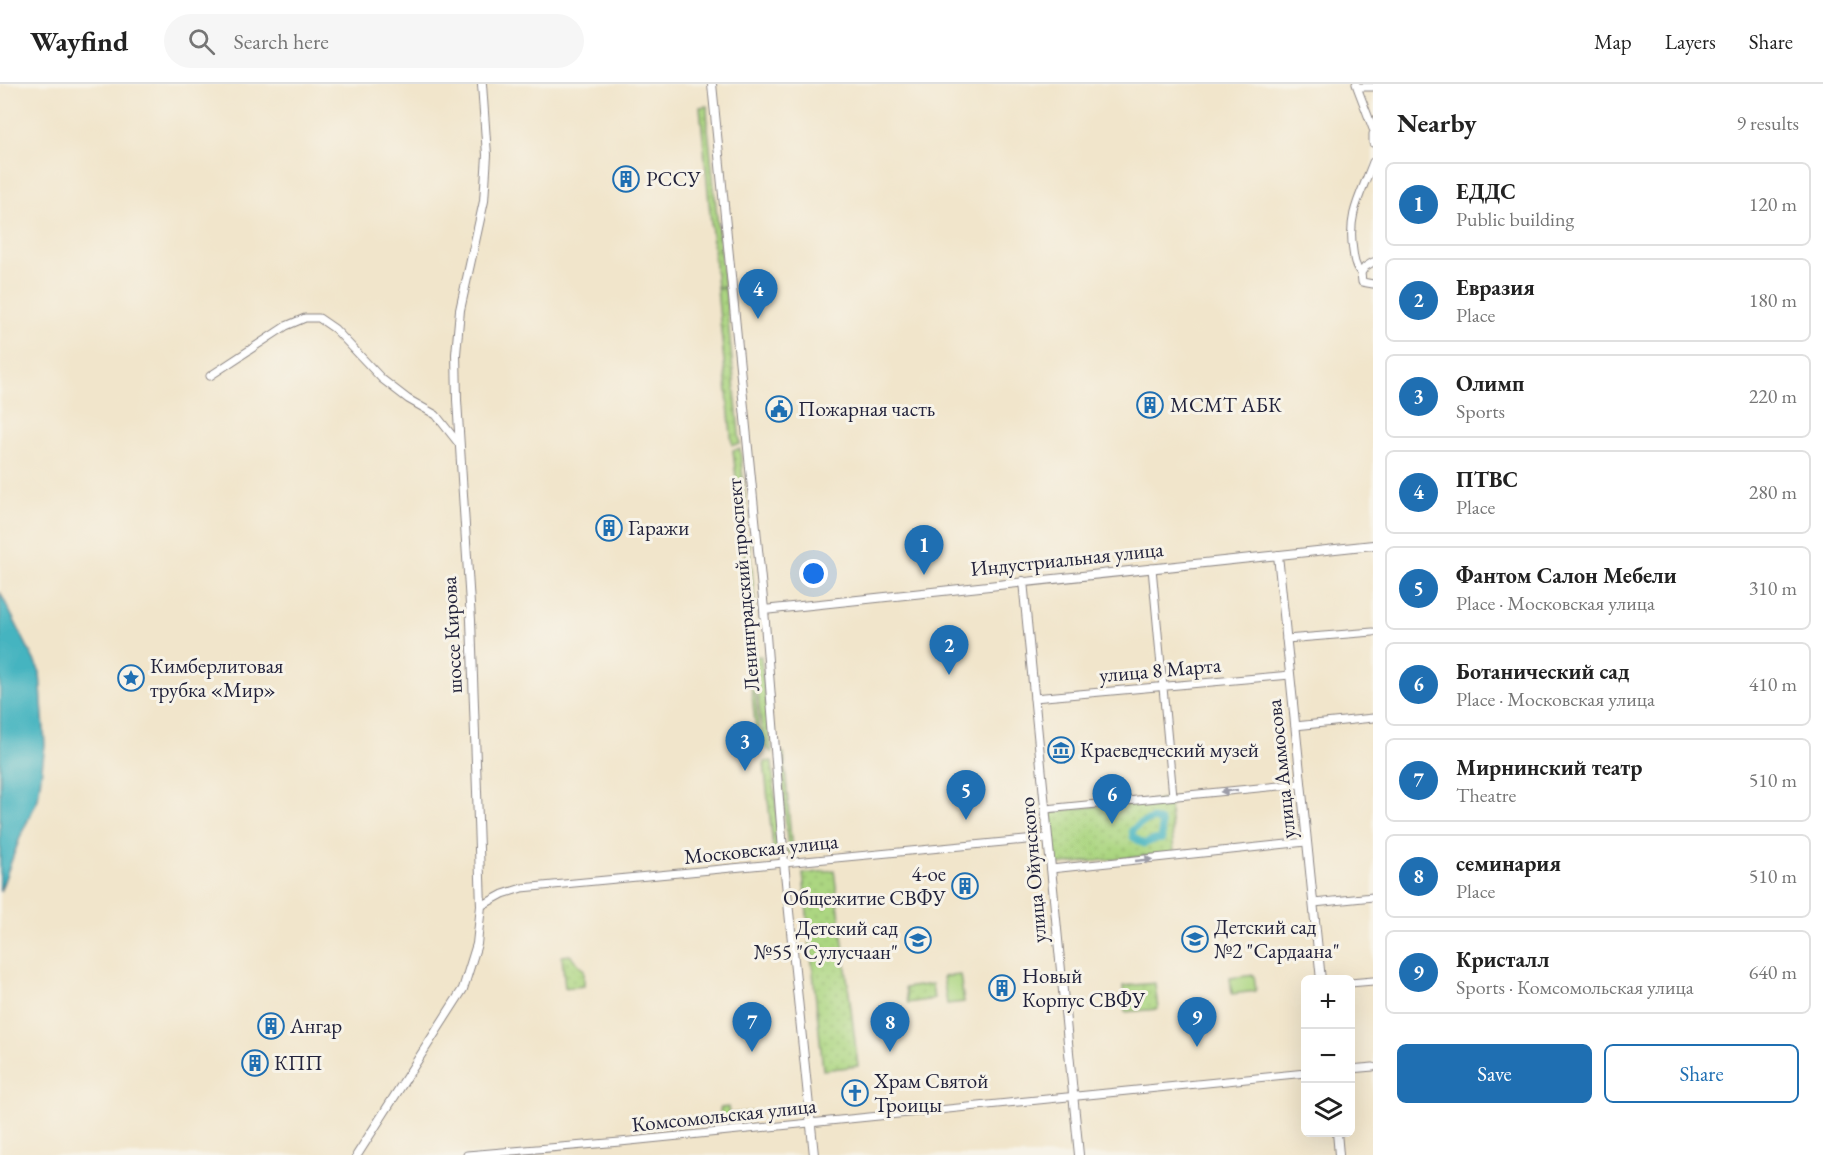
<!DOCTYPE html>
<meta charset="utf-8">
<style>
body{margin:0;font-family:"EB Garamond",serif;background:#f6f6f6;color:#222}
.controls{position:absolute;right:18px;bottom:18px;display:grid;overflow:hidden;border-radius:9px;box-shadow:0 6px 24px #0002}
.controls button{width:54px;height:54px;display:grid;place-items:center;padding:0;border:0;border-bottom:2px solid #e0e0e0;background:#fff;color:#222;font:30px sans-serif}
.you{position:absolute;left:814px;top:490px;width:21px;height:21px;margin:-15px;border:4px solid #fff;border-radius:50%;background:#1a73e8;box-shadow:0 0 0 9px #1a73e833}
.badge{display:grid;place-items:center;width:39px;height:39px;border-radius:50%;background:#1f6fb2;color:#fff;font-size:20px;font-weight:700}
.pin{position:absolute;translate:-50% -50px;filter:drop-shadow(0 2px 3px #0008)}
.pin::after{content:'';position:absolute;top:32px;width:21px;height:18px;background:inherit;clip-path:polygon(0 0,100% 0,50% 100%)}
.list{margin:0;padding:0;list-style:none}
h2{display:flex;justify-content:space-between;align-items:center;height:78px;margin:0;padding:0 24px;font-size:26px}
h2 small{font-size:20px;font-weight:400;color:#767676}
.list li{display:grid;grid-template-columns:39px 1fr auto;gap:18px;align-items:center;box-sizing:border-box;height:84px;margin:0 12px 12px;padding:0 12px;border:2px solid #e0e0e0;border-radius:9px}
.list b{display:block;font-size:22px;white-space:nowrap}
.list p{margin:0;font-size:20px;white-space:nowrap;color:#767676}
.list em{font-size:20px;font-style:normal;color:#767676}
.actions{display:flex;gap:12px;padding:18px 24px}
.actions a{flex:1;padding:14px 0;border:2px solid #1f6fb2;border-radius:9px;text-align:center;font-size:21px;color:#1f6fb2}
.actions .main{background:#1f6fb2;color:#fff}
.icon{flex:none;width:33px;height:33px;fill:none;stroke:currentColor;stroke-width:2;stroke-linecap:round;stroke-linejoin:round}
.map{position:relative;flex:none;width:1373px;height:1071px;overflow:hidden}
header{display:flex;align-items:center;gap:36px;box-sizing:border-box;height:84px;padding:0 30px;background:#fff;border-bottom:2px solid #e0e0e0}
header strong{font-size:28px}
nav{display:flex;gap:33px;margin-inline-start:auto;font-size:21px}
.search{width:420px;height:54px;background:#f6f6f6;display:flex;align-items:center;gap:15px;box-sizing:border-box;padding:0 21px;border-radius:33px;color:#767676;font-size:22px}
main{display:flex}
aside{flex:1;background:#fff}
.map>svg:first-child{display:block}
</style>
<header>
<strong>Wayfind</strong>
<div class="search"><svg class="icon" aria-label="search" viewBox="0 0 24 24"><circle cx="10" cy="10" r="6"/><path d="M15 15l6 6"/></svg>Search here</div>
<nav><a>Map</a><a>Layers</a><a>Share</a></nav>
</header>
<main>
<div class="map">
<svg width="1373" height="1071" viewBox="0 0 1373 1071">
<defs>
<pattern id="grass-dots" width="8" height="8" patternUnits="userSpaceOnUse" patternTransform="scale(1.5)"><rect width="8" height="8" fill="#acd681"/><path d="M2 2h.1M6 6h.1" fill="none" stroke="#94b770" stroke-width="1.8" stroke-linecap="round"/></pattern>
</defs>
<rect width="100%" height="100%" fill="#f7f3e8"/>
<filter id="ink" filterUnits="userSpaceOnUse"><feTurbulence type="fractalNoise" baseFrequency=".0167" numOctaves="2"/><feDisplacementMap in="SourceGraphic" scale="12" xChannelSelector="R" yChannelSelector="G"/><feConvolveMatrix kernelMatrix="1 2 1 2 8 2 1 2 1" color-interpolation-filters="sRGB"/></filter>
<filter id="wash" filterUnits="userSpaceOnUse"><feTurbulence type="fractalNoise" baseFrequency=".008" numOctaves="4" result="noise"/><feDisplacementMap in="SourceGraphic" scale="24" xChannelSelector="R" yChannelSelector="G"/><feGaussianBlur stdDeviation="1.35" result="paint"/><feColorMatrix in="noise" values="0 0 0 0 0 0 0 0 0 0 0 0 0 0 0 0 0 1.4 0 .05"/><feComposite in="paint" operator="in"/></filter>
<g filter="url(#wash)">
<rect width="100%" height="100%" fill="#f1e5cb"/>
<!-- grass -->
<path fill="url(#grass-dots)" stroke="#677c5e" stroke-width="1.5" d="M707 22 708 44 724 203H717L700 23Z
M725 204 740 360 732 361 717 205Z
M740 365 747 434 746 439 741 440 733 366Z
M743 454 749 458 755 521H750Z
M752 572 760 660 757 658 748 573Z
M761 572 772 669 763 661 754 573Z
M780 669H784L792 768 788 769Z
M772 677 780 768 774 773 764 678Z
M1169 715 1174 769 1056 781 1051 727Z
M834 786 858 982 823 986 803 790Z
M570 871 584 886V902L565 904 562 872Z
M1155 899 1158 925 1125 928 1123 902Z
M932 900 934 915 908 919 905 904Z
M728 1023 729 1030 750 1028 755 1034 721 1036 720 1024Z"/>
<!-- garden -->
<path fill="#acd681" stroke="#677c5e" stroke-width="1.5" d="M960 891 964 918 947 920 943 893Z
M1254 891 1256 907 1232 910 1230 894Z"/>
<!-- water -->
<path fill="#45b4c0" stroke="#346b7e" stroke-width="1.5" d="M0 508 40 588 45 661 38 715 21 751 0 808Z"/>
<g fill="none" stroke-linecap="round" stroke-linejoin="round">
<!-- canal -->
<path stroke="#45b4c0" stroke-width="7" d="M1153 735 1161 738 1162 755 1154 756 1144 760 1133 753 1132 746 1140 740Z"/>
</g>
</g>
<g filter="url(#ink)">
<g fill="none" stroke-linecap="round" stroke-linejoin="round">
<!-- minor casing -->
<g stroke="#8a8483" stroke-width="9">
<path id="minor" d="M1356 0 1357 3H1373
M1357 3 1373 45
M1373 50V59
M1373 78C1361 111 1347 129 1353 167 1354 175 1355 183 1361 189L1365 183 1373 178
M1361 189 1362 198 1373 200
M210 292 286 242 305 234H319L335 245 382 295 408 315 436 331 459 360
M1152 484 1173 712
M1286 555 1373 548
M1034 614 1290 591
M1295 642 1373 634
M1046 725 1300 700
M1051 785 1306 758
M1314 819 1373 813
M481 822 503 810 522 804 1047 754
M1350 899 1373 897
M1350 985 1373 983
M467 1071 620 1058 1306 989"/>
</g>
<!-- major casing -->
<g stroke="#8a8483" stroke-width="10">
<path id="major" d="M712 0 764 526 784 779 814 1071
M1278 471 1321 896
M1023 497 1079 1071
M764 526 1373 461
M1337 1048 1339 1071
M357 1071 463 905 477 860 481 822 471 536 457 316 456 270 460 226 484 117 487 71 482 0"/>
</g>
<!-- minor -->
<use href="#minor" stroke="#fff" stroke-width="7"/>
<!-- major -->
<use href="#major" stroke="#fff" stroke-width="8"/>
</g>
<!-- one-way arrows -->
<defs><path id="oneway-solid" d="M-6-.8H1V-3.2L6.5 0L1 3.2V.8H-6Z" transform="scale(1.5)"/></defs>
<g fill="#9c9ca7">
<use href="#oneway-solid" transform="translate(1229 707) rotate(174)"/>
<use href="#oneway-solid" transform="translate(1144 776) rotate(-6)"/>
</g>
</g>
<!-- icons -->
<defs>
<g id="building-ring" transform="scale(1.35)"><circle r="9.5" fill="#f7f3e8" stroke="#1f6fb2" stroke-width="1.5"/><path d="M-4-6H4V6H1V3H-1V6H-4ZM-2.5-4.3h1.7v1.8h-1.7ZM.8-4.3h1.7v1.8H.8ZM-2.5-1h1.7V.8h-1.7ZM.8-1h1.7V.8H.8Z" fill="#1f6fb2"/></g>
<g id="civic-ring" transform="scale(1.35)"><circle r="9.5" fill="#f7f3e8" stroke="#1f6fb2" stroke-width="1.5"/><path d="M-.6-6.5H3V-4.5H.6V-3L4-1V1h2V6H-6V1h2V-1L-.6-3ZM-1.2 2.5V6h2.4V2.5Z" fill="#1f6fb2"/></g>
<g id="sight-ring" transform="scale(1.35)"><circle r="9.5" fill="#f7f3e8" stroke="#1f6fb2" stroke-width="1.5"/><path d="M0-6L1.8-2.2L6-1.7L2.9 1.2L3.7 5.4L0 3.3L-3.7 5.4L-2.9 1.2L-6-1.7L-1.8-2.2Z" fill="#1f6fb2"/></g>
<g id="museum-ring" transform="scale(1.35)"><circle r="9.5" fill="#f7f3e8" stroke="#1f6fb2" stroke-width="1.5"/><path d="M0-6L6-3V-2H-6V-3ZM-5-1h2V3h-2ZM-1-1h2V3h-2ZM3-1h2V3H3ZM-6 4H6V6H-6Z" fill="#1f6fb2"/></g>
<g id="school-ring" transform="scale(1.35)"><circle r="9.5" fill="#f7f3e8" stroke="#1f6fb2" stroke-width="1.5"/><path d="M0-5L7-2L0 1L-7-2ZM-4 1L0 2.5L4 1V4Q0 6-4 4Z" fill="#1f6fb2"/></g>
<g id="church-ring" transform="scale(1.35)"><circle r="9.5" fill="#f7f3e8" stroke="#1f6fb2" stroke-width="1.5"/><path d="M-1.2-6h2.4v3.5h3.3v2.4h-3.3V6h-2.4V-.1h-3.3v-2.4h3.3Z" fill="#1f6fb2"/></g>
</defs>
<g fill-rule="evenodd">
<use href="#building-ring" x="626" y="95"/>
<use href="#building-ring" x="1150" y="321"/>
<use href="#civic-ring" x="779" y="325"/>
<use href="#building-ring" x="609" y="444"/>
<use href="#sight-ring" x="131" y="594"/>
<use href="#museum-ring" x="1061" y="666"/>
<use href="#building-ring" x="965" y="802"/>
<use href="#school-ring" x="1195" y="855"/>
<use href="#school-ring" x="918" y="856"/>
<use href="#building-ring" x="1002" y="904"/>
<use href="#building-ring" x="271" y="942"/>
<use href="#building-ring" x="255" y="979"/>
<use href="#church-ring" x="855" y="1009"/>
</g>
<g text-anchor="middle" stroke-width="6" stroke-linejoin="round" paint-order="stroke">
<!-- poi labels -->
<g font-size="21" fill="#22223b" stroke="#f7f3e8" text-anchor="start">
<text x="646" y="102">РССУ</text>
<text x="1170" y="328">МСМТ АБК</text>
<text x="798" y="332">Пожарная часть</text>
<text x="628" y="451">Гаражи</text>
<text x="150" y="589">Кимберлитовая<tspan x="150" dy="24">трубка «Мир»</tspan></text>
<text x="1080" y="673">Краеведческий музей</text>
<text x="946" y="797" text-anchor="end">4-ое<tspan x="946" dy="24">Общежитие СВФУ</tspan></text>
<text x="1214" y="850">Детский сад<tspan x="1214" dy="24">№2 "Сардаана"</tspan></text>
<text x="898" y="851" text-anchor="end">Детский сад<tspan x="898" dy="24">№55 "Сулусчаан"</tspan></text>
<text x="1022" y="899">Новый<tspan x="1022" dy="24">Корпус СВФУ</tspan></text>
<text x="290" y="949">Ангар</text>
<text x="274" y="986">КПП</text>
<text x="874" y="1004">Храм Святой<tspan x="874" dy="24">Троицы</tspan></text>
</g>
<!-- street labels -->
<g font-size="21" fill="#22223b" stroke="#f7f3e8">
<text transform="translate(1067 475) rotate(-6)" y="7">Индустриальная улица</text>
<text transform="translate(743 501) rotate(-95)" y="7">Ленинградский проспект</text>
<text transform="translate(452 551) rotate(-93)" y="7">шоссе Кирова</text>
<text transform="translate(1160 586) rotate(-5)" y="7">улица 8 Марта</text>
<text transform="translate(1281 685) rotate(-96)" y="7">улица Аммосова</text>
<text transform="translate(761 765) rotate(-6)" y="7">Московская улица</text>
<text transform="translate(1033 786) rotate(-95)" y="7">улица Ойунского</text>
<text transform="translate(724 1031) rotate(-6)" y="7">Комсомольская улица</text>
</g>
</g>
</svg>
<div class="controls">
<button>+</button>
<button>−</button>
<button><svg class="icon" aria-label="layers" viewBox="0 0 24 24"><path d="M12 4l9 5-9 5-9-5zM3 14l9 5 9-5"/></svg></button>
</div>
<div class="you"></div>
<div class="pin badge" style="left:924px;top:491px">1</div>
<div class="pin badge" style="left:949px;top:591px">2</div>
<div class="pin badge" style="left:745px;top:687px">3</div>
<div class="pin badge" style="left:758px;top:235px">4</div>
<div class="pin badge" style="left:966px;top:736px">5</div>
<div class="pin badge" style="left:1112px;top:740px">6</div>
<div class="pin badge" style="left:752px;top:968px">7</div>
<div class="pin badge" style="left:890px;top:968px">8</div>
<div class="pin badge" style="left:1197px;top:963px">9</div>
</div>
<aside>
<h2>Nearby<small>9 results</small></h2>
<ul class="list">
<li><span class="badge">1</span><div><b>ЕДДС</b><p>Public building</p></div><em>120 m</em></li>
<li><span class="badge">2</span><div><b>Евразия</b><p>Place</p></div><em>180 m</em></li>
<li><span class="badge">3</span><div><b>Олимп</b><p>Sports</p></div><em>220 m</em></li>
<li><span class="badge">4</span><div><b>ПТВС</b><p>Place</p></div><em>280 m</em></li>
<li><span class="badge">5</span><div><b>Фантом Салон Мебели</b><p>Place · Московская улица</p></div><em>310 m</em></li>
<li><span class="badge">6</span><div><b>Ботанический сад</b><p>Place · Московская улица</p></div><em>410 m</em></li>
<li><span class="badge">7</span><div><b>Мирнинский театр</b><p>Theatre</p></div><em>510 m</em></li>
<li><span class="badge">8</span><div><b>семинария</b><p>Place</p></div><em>510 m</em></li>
<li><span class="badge">9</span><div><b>Кристалл</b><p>Sports · Комсомольская улица</p></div><em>640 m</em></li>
</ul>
<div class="actions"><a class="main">Save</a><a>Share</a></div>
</aside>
</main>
